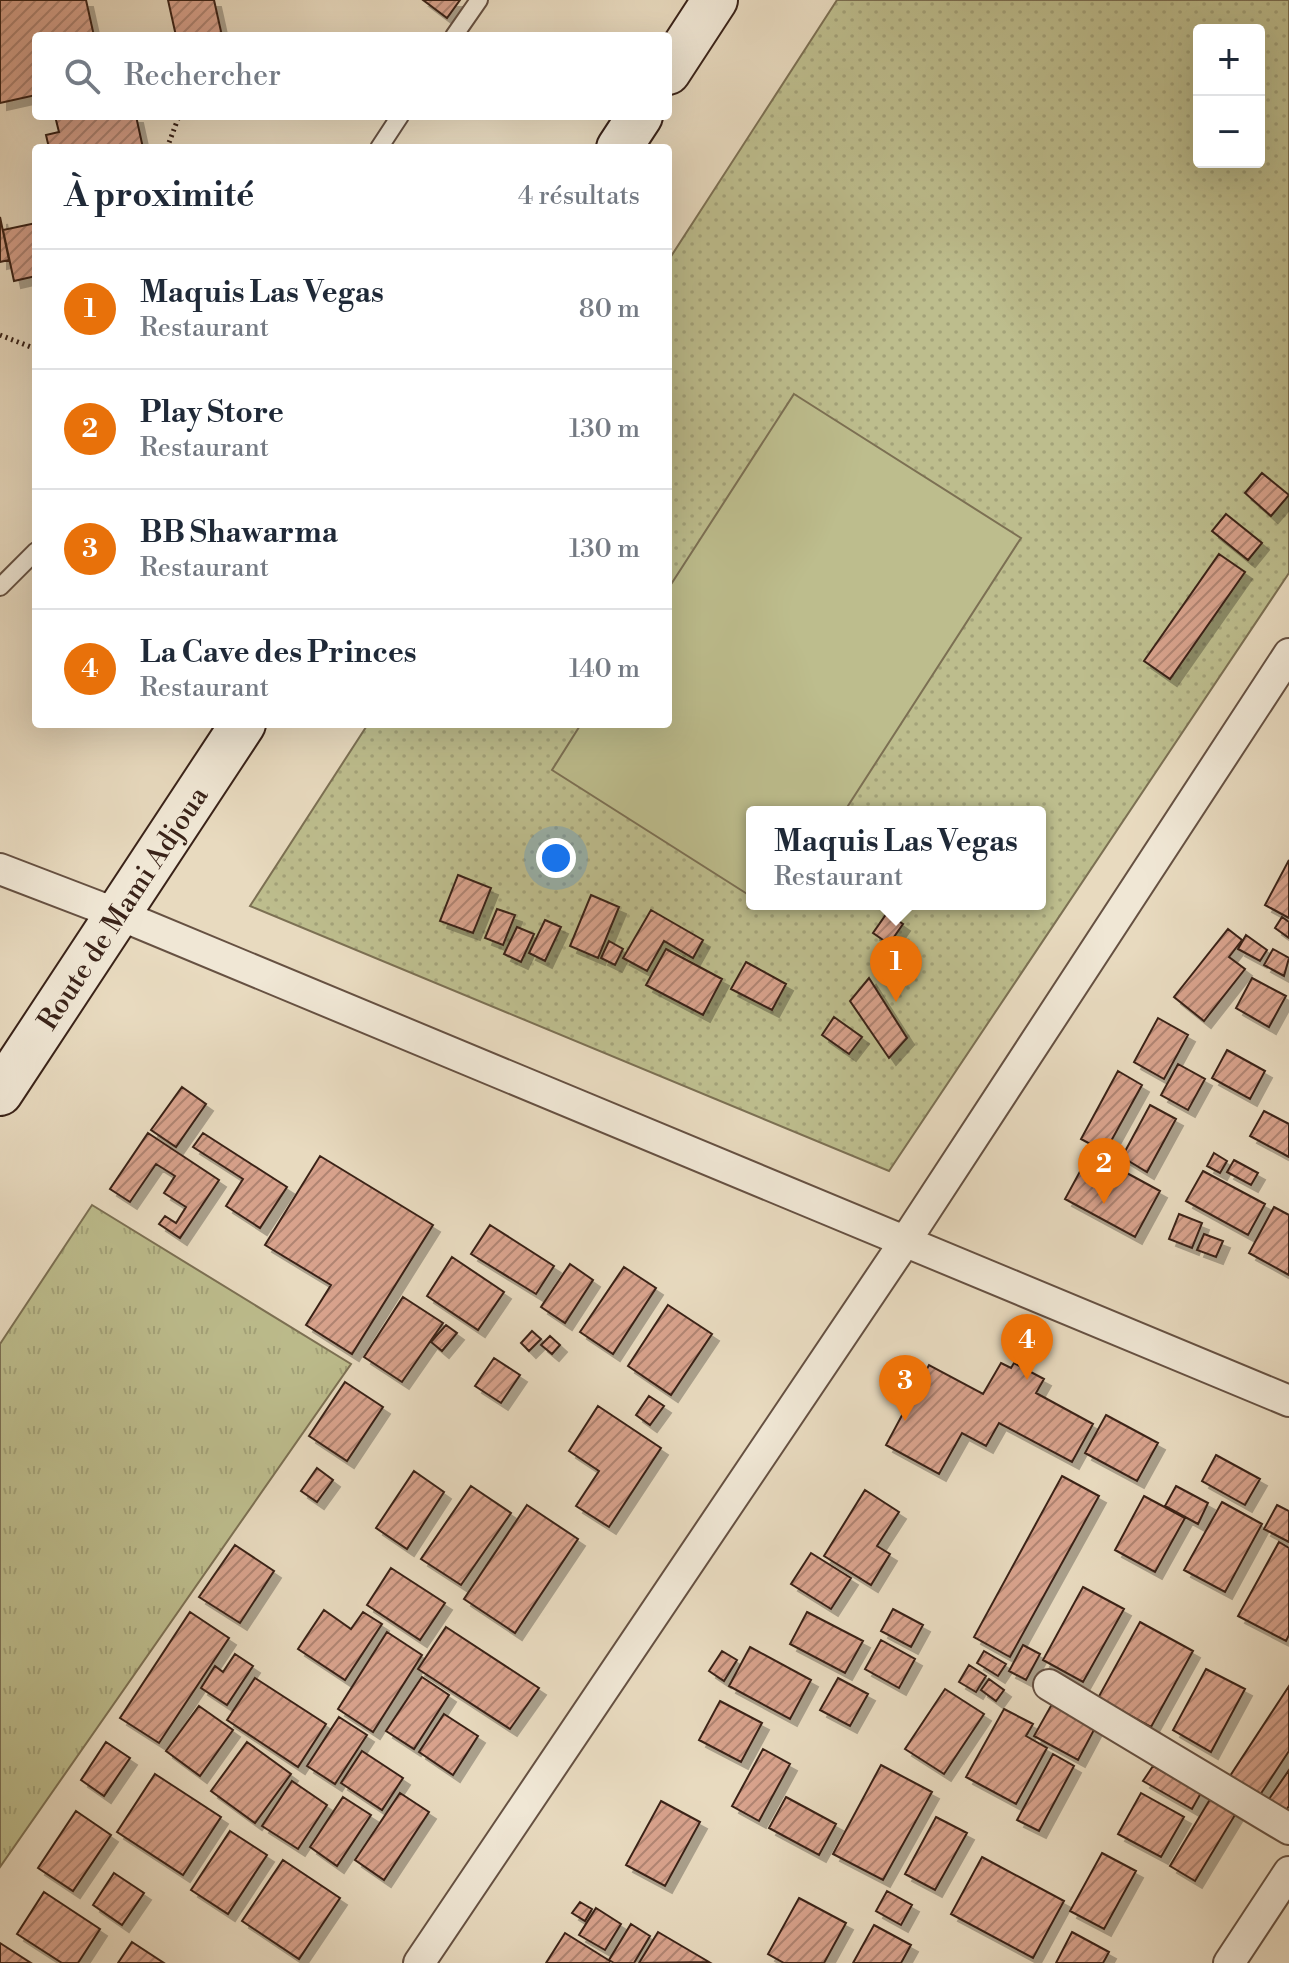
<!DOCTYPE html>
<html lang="fr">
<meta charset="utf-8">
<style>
body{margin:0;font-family:"Libre Bodoni",serif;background:#f6f6f7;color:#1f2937}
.controls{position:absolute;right:24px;top:24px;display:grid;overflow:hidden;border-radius:8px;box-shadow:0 8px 32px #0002}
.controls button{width:72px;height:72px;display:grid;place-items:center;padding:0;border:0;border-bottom:2px solid #e0e1e3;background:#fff;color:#1f2937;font:40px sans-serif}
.you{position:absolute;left:556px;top:858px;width:28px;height:28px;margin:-20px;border:6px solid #fff;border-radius:50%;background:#1a73e8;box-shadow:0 0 0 12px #1a73e833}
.badge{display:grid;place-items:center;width:52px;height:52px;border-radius:50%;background:#ea580c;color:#fff;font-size:26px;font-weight:700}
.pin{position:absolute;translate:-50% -66px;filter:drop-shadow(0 2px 4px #0008)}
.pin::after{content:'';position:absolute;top:42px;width:28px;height:24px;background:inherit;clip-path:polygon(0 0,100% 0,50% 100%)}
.popup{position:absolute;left:746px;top:806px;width:300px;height:104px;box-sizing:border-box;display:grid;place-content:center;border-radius:8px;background:#fff;filter:drop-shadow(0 2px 6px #0005);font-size:26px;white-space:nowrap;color:#747a83}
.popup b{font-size:30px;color:#1f2937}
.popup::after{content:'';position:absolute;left:50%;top:100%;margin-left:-16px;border:16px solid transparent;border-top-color:#fff}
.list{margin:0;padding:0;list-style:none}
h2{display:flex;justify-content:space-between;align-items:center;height:104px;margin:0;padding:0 32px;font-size:34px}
h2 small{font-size:26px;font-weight:400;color:#747a83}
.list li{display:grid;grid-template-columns:52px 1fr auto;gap:24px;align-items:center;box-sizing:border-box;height:120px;padding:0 32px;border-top:2px solid #e0e1e3}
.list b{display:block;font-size:30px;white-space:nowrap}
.list p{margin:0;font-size:26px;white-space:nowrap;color:#747a83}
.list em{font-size:26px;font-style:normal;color:#747a83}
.icon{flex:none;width:44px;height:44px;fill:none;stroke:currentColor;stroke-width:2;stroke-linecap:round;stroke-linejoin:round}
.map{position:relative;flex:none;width:1289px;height:1963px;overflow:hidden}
.search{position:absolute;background:#fff;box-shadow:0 8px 32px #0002;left:32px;top:32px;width:640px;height:88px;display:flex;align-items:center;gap:20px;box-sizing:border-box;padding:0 28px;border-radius:8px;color:#747a83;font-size:30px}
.panel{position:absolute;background:#fff;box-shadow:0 8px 32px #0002;left:32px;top:144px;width:640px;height:584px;border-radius:8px}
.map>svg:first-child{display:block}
</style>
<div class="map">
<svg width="1289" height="1963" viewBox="0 0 1289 1963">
<defs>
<pattern id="grass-tufts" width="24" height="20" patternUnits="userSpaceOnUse" patternTransform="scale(2)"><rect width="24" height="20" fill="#bdbd8d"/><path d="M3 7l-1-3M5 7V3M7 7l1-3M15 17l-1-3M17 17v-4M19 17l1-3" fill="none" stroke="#a3a279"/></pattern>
<pattern id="park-dots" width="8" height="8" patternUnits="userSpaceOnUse" patternTransform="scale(2)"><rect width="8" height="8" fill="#bdbd8d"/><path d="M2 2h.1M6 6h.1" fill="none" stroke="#a3a279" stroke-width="1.8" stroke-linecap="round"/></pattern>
<pattern id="building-hatch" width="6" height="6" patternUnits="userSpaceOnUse" patternTransform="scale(2)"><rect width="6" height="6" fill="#d8a28c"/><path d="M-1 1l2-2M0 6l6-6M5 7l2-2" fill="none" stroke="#b08472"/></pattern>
<filter id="shadow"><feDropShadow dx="7" dy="7" stdDeviation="0" flood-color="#0004"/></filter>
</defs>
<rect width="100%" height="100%" fill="#e8dabf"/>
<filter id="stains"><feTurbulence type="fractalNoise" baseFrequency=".0025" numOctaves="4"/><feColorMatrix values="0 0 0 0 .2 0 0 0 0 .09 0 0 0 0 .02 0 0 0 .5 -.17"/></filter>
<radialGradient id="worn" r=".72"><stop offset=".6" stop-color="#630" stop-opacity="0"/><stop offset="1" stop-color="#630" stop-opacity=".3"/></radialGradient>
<!-- grass -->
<path fill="url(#grass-tufts)" stroke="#7c7053" stroke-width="2" d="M92 1205 351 1364 0 1867V1344Z"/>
<!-- park -->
<path fill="url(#park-dots)" stroke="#7c7053" stroke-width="2" fill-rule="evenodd" d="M837 0H1289V573L889 1171 250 906 368 724H668V261ZM1199 30H1259V162H1199ZM752 812H1040V904H752Z"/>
<!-- garden -->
<path fill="#bdbd8d" stroke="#7c7053" stroke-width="2" d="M794 394 1021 538 844 812H752V897L552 770 581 724H668V589Z"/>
<!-- building -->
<path fill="url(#building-hatch)" stroke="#3a2319" stroke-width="2" filter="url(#shadow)" d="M0 0H86L94 36H36V95L0 103Z
M168 0H214L222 36H176Z
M423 0H460L447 18Z
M55 116H136L143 148H49L46 135 59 132Z
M0 217 9 260 0 262Z
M36 223V276L14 281 3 230Z
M1262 473 1289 495 1271 516 1245 493Z
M1226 514 1262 543 1248 560 1212 531Z
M1219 554 1245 572 1170 679 1144 661Z
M1289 860V918L1265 905Z
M458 875 491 888 473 933 440 921Z
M591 895 619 907 598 958 570 946Z
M497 909 515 915 503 945 485 938Z
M651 910 703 940 693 958 664 941 647 971 623 958Z
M887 913 903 924 889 944 873 933Z
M1282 917 1289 922V938L1275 928Z
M545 920 561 927 545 961 529 953Z
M517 927 534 934 521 962 504 954Z
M1228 929 1242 940 1229 957 1245 969 1204 1021 1174 997Z
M1246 935 1267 950 1260 961 1238 949Z
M609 941 623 949 615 965 601 958Z
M666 949 722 979 703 1015 646 985Z
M1273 949 1289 958 1284 976 1264 965Z
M746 962 786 984 772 1010 731 989Z
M869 978 907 1038 889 1058 850 1001Z
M1252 978 1286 996 1269 1027 1236 1008Z
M834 1017 862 1037 849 1054 822 1035Z
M1158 1018 1188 1035 1164 1079 1134 1062Z
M1227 1050 1265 1071 1250 1099 1212 1078Z
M1178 1064 1205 1079 1188 1110 1161 1095Z
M1118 1071 1142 1085 1105 1152 1081 1139Z
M182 1087 206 1104 176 1147 151 1130Z
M1150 1105 1176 1119 1147 1172 1122 1157Z
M1264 1111 1289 1124V1157L1250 1136Z
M148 1133 219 1180 180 1238 159 1224 165 1216 176 1223 186 1207 164 1193 175 1176 156 1164 130 1202 110 1189Z
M203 1133 287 1187 260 1228 226 1206 243 1179 193 1147Z
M1090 1153 1160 1191 1135 1237 1065 1199Z
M1214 1153 1227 1161 1220 1173 1207 1166Z
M320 1156 433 1225 352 1354 306 1325 331 1285 265 1245Z
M1234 1160 1258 1173 1251 1185 1227 1172Z
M1203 1171 1265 1204 1248 1235 1186 1201Z
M1274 1207 1289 1215V1275L1249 1253Z
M1179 1214 1202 1223 1192 1248 1169 1239Z
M490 1225 554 1266 536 1294 471 1254Z
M1204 1234 1223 1241 1216 1257 1197 1250Z
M452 1257 504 1292 478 1330 427 1296Z
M570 1264 593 1280 565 1323 541 1307Z
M624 1267 656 1288 613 1354 580 1332Z
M403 1297 443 1323 402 1382 364 1357Z
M668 1305 712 1334 671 1395 628 1366Z
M446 1325 457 1333 442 1351 431 1342Z
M532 1331 541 1339 529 1351 521 1343Z
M550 1336 560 1345 552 1354 541 1345Z
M494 1358 520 1375 501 1403 475 1386Z
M1001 1363 1011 1368 1014 1363 1044 1379 1036 1393 1093 1424 1072 1462 999 1423 986 1446 962 1433 939 1474 886 1445 929 1365 983 1394Z
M345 1382 383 1407 347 1461 309 1436Z
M649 1396 664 1406 650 1425 636 1415Z
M598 1406 661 1448 609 1527 576 1506 599 1471 569 1451Z
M1106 1415 1158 1443 1137 1481 1085 1453Z
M1216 1455 1260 1479 1245 1505 1202 1481Z
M317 1468 333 1480 317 1502 301 1491Z
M414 1471 444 1492 407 1549 376 1528Z
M1062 1476 1099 1496 1010 1657 974 1637Z
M471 1486 511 1513 461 1585 421 1559Z
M1176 1486 1208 1503 1198 1524 1165 1506Z
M865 1490 899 1512 877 1546 890 1554 871 1585 824 1556Z
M1144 1496 1185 1518 1155 1572 1115 1550Z
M1222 1502 1262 1524 1225 1592 1184 1570Z
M527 1505 578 1539 515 1633 464 1599Z
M1277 1505 1289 1511V1542L1264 1529Z
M1279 1542 1289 1548V1635L1286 1641 1238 1616Z
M235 1545 274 1571 240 1623 199 1597Z
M811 1553 851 1578 831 1609 791 1584Z
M391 1568 445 1603 420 1640 367 1605Z
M1083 1587 1124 1609 1083 1682 1043 1660Z
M893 1609 923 1625 911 1647 881 1631Z
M324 1610 351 1629 363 1612 382 1624 345 1680 298 1649Z
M190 1612 229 1638 159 1743 120 1718Z
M807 1612 863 1641 845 1673 790 1644Z
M1140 1622 1193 1651 1151 1727 1098 1698Z
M446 1627 539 1688 510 1729 418 1669Z
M387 1632 422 1655 373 1732 338 1709Z
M881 1640 915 1659 899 1688 865 1669Z
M1023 1645 1040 1654 1026 1680 1009 1671Z
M750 1647 811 1680 790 1719 729 1686Z
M722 1651 737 1660 724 1681 709 1671Z
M984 1651 1006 1664 998 1676 977 1663Z
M235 1654 253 1666 227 1705 201 1688 215 1666 223 1672Z
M969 1665 986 1676 976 1692 959 1682Z
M1206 1669 1245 1689 1211 1752 1173 1730Z
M422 1677 449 1695 414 1749 386 1731Z
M255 1678 326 1724 298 1767 227 1720Z
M838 1678 868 1694 850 1726 820 1710Z
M989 1679 1004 1690 996 1701 981 1690Z
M1289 1686V1751L1260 1795 1230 1776Z
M945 1689 984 1714 944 1774 905 1749Z
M720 1701 762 1723 741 1762 699 1740Z
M1052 1704 1095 1728 1078 1760 1034 1736Z
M199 1706 233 1730 200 1776 166 1751Z
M1004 1709 1033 1724 1026 1736 1047 1748 1016 1804 966 1777Z
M444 1714 478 1736 453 1775 419 1752Z
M339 1717 367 1735 335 1784 307 1766Z
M106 1742 130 1758 104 1796 81 1780Z
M247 1742 291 1774 255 1823 211 1791Z
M763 1749 790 1764 759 1821 732 1806Z
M362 1751 403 1778 382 1810 341 1783Z
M1053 1754 1074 1766 1039 1831 1017 1820Z
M881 1765 932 1792 883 1880 833 1854Z
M1153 1766 1201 1793 1192 1809 1143 1781Z
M1289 1770V1806L1284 1813 1267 1802Z
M155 1774 221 1817 183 1875 117 1832Z
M292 1781 327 1805 298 1849 262 1826Z
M400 1793 429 1812 384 1880 355 1860Z
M1141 1793 1184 1817 1161 1857 1118 1834Z
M1212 1796 1238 1810 1195 1881 1170 1866Z
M343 1797 371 1815 337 1866 310 1847Z
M786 1797 836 1824 819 1855 769 1828Z
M661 1801 700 1822 665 1886 626 1865Z
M76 1811 111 1835 73 1891 38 1868Z
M936 1817 967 1833 935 1890 905 1874Z
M230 1831 267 1855 228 1914 191 1890Z
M1102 1853 1136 1871 1104 1929 1070 1911Z
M982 1857 1064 1901 1033 1958 951 1914Z
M283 1860 340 1898 299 1959 242 1921Z
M114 1873 144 1893 122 1925 93 1905Z
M887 1891 912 1905 901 1925 876 1911Z
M44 1892 100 1929 78 1963H62L17 1934Z
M799 1898 846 1923 824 1963H784L768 1954Z
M580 1902 592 1909 585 1921 572 1913Z
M596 1908 621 1924 605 1950 579 1935Z
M631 1924 650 1936 634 1963H614L609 1960Z
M874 1925 911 1945 901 1963H853Z
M658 1932 709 1962 639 1963Z
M1072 1932 1109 1952 1103 1963H1056Z
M565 1933 610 1961 609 1963H546Z
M132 1942 164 1963H118Z
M0 1943 31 1963H0Z"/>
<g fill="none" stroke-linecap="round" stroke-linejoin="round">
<!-- lane casing -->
<g stroke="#665142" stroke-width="20">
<path id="lane" d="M454 36 479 0
M379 148 400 116
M0 587 36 551"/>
</g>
<!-- street casing -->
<g stroke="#665142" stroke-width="34">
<path id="street" d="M0 869 120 915 1289 1401
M1049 1685 1289 1829
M419 1963 904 1243 1289 654
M1229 1963 1289 1872"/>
</g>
<!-- secondary casing -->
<g stroke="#3a2319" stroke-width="48">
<g id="secondary">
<path d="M668 72 715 0"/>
<path d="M619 148 640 116"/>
<path id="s1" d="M0 1093 243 724"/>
</g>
</g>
<!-- path -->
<path stroke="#3a2319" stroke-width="5" stroke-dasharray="2 4" stroke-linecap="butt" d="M167 148 179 116
M0 335 36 349"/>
<!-- lane -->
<use href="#lane" stroke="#f0e7d5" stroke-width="16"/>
<!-- street -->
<use href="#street" stroke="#f0e7d5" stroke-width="30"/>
<!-- secondary -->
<use href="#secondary" stroke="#f0e7d5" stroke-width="44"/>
</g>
<g text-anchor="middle" stroke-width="6" stroke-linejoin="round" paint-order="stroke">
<!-- street labels -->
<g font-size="28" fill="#3a2319" stroke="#f0e7d5">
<text dy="10" stroke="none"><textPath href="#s1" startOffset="222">Route de Mami Adjoua</textPath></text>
</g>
</g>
<rect width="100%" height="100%" filter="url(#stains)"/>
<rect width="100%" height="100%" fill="url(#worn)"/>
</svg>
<div class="controls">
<button>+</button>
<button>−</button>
</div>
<div class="you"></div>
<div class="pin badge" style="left:896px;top:1002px;background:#e8710a">1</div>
<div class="popup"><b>Maquis Las Vegas</b>Restaurant</div>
<div class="pin badge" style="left:1104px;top:1204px;background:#e8710a">2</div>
<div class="pin badge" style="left:905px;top:1421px;background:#e8710a">3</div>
<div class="pin badge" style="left:1027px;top:1380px;background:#e8710a">4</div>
<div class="search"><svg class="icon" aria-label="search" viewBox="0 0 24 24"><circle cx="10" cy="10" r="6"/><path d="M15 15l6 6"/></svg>Rechercher</div>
<section class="panel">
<h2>À proximité<small>4 résultats</small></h2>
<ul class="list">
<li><span class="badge" style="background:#e8710a">1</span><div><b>Maquis Las Vegas</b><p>Restaurant</p></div><em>80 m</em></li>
<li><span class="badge" style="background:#e8710a">2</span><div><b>Play Store</b><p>Restaurant</p></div><em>130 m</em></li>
<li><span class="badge" style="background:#e8710a">3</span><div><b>BB Shawarma</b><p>Restaurant</p></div><em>130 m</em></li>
<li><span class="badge" style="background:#e8710a">4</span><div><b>La Cave des Princes</b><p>Restaurant</p></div><em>140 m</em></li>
</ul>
</section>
</div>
